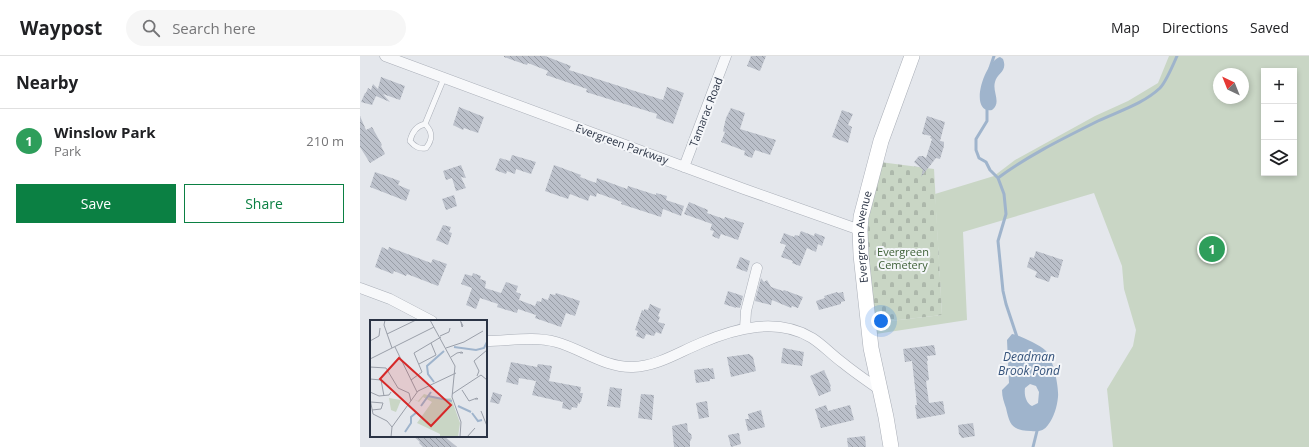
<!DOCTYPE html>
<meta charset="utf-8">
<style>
body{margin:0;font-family:"Open Sans",sans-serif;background:#f6f6f6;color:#202124}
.controls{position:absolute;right:12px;top:12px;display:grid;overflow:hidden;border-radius:0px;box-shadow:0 2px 6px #0003}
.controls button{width:36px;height:36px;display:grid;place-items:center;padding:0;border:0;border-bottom:1px solid #e0e0e0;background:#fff;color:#202124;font:20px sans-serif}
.compass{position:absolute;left:853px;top:12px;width:36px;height:36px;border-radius:50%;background:#fff;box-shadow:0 2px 6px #0003;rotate:317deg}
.you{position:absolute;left:521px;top:265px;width:14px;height:14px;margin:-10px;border:3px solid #fff;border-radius:50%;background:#1a73e8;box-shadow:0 0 0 6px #1a73e833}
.badge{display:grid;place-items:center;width:26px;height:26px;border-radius:50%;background:#0b8043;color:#fff;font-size:13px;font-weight:700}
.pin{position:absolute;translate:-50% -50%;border:2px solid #fff;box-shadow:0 1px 4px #0006}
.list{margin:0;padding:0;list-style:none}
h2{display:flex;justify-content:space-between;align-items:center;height:52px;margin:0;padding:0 16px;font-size:17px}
h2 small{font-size:13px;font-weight:400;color:#757577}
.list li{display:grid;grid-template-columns:26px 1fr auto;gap:12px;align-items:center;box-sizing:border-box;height:64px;padding:0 16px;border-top:1px solid #e0e0e0}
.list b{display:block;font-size:15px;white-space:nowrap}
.list p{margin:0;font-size:13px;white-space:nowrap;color:#757577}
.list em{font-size:13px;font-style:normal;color:#757577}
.actions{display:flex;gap:8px;padding:12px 16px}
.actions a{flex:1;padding:9px 0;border:1px solid #0b8043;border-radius:0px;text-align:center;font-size:14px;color:#0b8043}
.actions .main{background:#0b8043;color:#fff}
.icon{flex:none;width:22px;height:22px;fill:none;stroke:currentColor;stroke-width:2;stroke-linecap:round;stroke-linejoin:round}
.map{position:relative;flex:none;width:949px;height:391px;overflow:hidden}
header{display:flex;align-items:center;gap:24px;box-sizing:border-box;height:56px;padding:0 20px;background:#fff;border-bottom:1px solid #e0e0e0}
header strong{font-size:19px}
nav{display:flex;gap:22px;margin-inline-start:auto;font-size:14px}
.search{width:280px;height:36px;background:#f6f6f6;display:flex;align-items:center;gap:10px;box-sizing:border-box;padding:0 14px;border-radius:22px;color:#757577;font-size:15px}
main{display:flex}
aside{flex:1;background:#fff}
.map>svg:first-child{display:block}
</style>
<header>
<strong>Waypost</strong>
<div class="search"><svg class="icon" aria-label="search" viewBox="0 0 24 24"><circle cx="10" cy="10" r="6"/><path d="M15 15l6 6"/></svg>Search here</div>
<nav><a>Map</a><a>Directions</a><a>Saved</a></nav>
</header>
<main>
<aside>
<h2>Nearby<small></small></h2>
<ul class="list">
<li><span class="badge" style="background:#2e9e5b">1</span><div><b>Winslow Park</b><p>Park</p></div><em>210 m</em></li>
</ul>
<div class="actions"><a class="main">Save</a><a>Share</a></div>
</aside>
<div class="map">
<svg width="949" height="391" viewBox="0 0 949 391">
<defs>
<pattern id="cemetery-stones" width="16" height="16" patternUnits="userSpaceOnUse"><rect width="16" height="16" fill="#c9d6c5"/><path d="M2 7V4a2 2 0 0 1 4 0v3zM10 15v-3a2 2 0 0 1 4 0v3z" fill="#adb8ab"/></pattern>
<pattern id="building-back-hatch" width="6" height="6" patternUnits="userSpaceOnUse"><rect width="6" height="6" fill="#bbc0ca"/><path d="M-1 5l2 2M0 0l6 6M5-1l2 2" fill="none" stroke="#989da6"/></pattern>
</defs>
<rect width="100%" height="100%" fill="#e4e7ec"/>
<!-- green -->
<path fill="#c9d6c5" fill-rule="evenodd" d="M809 0H949V391H753L747 333 773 290 776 274 764 233 762 210 734 137 603 176 607 264 516 278 513 267 582 259 575 138 634 120 655 104 735 60 768 45 798 27ZM904 15H934V117H904ZM859 18H883V42H859Z"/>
<!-- cemetery -->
<path fill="url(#cemetery-stones)" d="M520 106 574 113 582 259 513 267 506 171Z"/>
<!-- water -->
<path fill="#9fb4cc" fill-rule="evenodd" d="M640 1 643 3C648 16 637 17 635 26 632 36 642 46 632 54 608 58 624 6 640 1Z
M652 278C659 279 680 289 685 294 693 302 699 330 698 341 697 351 694 361 688 369 684 375 678 376 671 375 652 374 650 370 646 352 644 346 642 341 642 334L649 327 647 284ZM670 328 676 330 679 336 678 347 672 350C666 347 664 339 665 332Z"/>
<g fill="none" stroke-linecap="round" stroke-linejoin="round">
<!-- stream -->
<path stroke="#9fb4cc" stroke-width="3" d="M630 12 634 0
M627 51V65L616 83V94L619 102 626 106 630 114 638 122 644 138 646 158 638 185 643 235 646 248 657 281
M638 122C669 99 704 82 738 65 759 55 783 48 800 32 805 27 814 7 817 0
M673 391 678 371"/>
</g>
<!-- building -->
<path fill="url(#building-back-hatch)" d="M144 0H185L211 10 209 14 303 44 307 31 324 37 313 68 296 62 297 58 226 36 227 33 186 19 188 15 168 7 167 9 144 1Z
M391 0H406L400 15 387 10Z
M21 21 45 30 40 44 23 38 30 46 16 40 12 49 1 46 5 37H6L8 32 11 34 13 28 18 33Z
M99 51 124 61 118 77 104 72 103 74 93 69Z
M371 52 385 57 380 73 416 84 410 99 395 94 392 102 384 99 385 95 361 86 365 76 363 75 366 62Z
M482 54 493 58 488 69 492 71 488 87 472 81Z
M0 60 6 74 12 71 22 89 21 90 25 98 10 107 0 91Z
M567 60 585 66 580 85 578 84 584 86V90L580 103 576 102 561 121 563 114 554 106 559 100H563L566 102 572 83 570 82 571 80 562 78Z
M152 99 176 106 171 118 156 113 155 118 147 115 146 118 135 114 140 102 150 105Z
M101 109 106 122 101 121 106 132 96 135 92 122 86 124 83 115Z
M194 109 221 119 220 121 236 127 237 122 267 133 268 130 296 139V137L307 140 306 144 324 150 321 160 303 153 301 161 261 148 262 146 237 137 236 141 230 139 228 145 210 138 208 143 185 135Z
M15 116 40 125 38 129 50 134 46 145 10 131Z
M94 139 97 150 86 154 82 143Z
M329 146 348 154 347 157 364 163 365 161 384 167 378 184 361 178 359 183 352 180 354 175 350 174 352 168 324 158Z
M83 169 91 171 89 176 92 177 88 189 76 184Z
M441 175 454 180 455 177 465 181 462 190 458 188 456 196 447 192 440 210 432 207 433 205 421 201 426 189 420 187 424 177 434 181 435 179 439 180Z
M22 191 28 194 29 191 71 207 73 203 87 208 78 230 47 218 46 220 34 215 33 218 15 211Z
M676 195 703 204 698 222 691 220 689 226 675 221 677 216 667 211 670 201 674 202Z
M380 201 390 205 387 216 376 212Z
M113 217 121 220 120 223 126 225 125 232 141 237 146 226 158 230 156 236 161 238 159 244 175 250 177 245 181 246 182 242 188 244 190 238 195 239 196 237 220 245 215 260 206 257 201 271 175 262 176 259 158 253 157 257 137 251 138 248 120 242 116 253 106 249 112 232 101 228 105 218 112 220Z
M401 222 404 226 407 224 411 231 423 235 424 234 443 241 438 252 432 250 431 252 412 244 411 249 395 245Z
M368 235 383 240 380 252 376 251V252L364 248Z
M477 236 478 237 483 236 485 245 481 246V248L459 254 456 245 465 242 464 240Z
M290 248 301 253 298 260 300 261 298 266 305 268 301 278 296 276 294 280 286 278 284 283 276 280 278 275 275 274 282 254 284 255V253L288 254Z
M574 289 576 299 567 300 568 305H567L569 324 566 325 569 347 583 345 585 358 557 363 555 349H557L552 305 545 306 543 293Z
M423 292 444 296 442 310 421 307Z
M389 298 393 301 396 315 371 321 367 301Z
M151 306 177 311 178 308 192 310 189 325 221 331 220 337H223L221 346H220V348L218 347 217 352 212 351 211 354 202 352 203 346 172 339 176 325 159 322 158 329 146 326Z
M349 312V313L353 312 355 323H350V325L336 327 334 314Z
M464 314 471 330 470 331 471 335 459 340 450 320Z
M250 331 262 333 260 352 247 350Z
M133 336 142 339 139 348 130 346Z
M281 338 294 339 292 364 278 362Z
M347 345 349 361 339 363 336 347Z
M466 349 468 355 490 349 494 364 461 372 455 353Z
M401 354 405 371 388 375 385 363H389L388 358Z
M327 367 328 376 331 378 332 382 330 385V391H314L312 370Z
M613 367 615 380 602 382 599 378 598 369Z
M379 377 381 388 371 391 368 379Z
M53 380H84L97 391H63L59 387 60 386Z
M505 380 506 391H488L487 382Z"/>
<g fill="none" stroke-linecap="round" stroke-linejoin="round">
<!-- service casing -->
<g stroke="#a9aeb7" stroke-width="6">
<path id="service" d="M65 68C56 70 52 76 50 85 55 91 59 93 66 92 73 83 73 76 65 68L84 22"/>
</g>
<!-- minor casing -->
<g stroke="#a9aeb7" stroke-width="11">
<path id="minor" d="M25 0 384 133 500 174
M324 111 366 0
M0 232 30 243 72 265
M385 272 386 255 397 212
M126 285C149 285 173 280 196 286 222 293 245 312 273 311 298 310 319 296 341 287 376 272 417 261 452 282 463 289 472 299 483 307 494 316 507 325 520 334"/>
</g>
<!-- secondary casing -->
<g stroke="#a9aeb7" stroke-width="16">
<g id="secondary">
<path id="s1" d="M531 391 526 361 511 292 501 199 500 174 501 161 521 85 552 0"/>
</g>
</g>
<!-- service -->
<use href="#service" stroke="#f7f8fa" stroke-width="5"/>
<!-- minor -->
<use href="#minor" stroke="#f7f8fa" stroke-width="10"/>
<!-- secondary -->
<use href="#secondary" stroke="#fff" stroke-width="15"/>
</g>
<g text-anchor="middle" stroke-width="4" stroke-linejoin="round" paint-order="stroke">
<!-- street labels -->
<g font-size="11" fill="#2b3445" stroke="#f4f6f9">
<text transform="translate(346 56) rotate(-69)" y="4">Tamarac Road</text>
<text transform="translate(262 88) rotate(20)" y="4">Evergreen Parkway</text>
<text dy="4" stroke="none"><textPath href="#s1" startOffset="213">Evergreen Avenue</textPath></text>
</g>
<!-- park labels -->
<g font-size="11" fill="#3f6138" stroke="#f4f6f9">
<text x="543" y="200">Evergreen<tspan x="543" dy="13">Cemetery</tspan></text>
</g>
<!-- water labels -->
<g font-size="12" font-style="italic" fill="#34527a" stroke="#f4f6f9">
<text x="669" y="305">Deadman<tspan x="669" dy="14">Brook Pond</tspan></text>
</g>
</g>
<!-- overview -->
<g transform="translate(10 264)">
<rect width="117" height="117" fill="#e4e7ec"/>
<path d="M54 74 71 79 81 78 90 103 88 117H70V114L47 103 62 82 53 77 49 82 43 79 48 81ZM19 78 31 80 26 92 21 90Z" fill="#c9d6c5"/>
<path fill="none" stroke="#9fb4cc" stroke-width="2" d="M84 27 106 30 114 28 117 22M64 62 58 54 57 46 74 31M58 76 82 81M51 86 61 72M88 86 101 92M102 93 108 101 112 100M35 112 41 103V97L47 92"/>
<path fill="none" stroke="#9a9fa9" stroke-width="1" d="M15 0 14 5 22 28M60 0 85 46 82 77 91 102 90 117M90 0 93 6 92 7 91 2M17 14 46 0M70 16 79 12 80 8M0 21 9 16 10 8M25 27 47 72M76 28 94 22 113 11M81 37 87 33 92 32 93 33H90M0 39 64 7M49 44 66 35 61 23M0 47 16 48 28 68 39 73 41 81M107 56 109 51 104 41 117 30M0 59 11 60 14 76M41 60 52 52 44 33 71 17M92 70 99 81 107 78 108 79H105M0 72 9 76 19 75 21 72M82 74 111 55 117 60M0 79 3 94 17 101 22 107 21 117M1 82 13 83 11 89 2 90M111 91 117 106M22 107 48 71 86 53M97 117 105 108"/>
<path fill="#d62828" fill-opacity="0.15" stroke="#d62828" stroke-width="2" d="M29 38 81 85 61 106 10 59Z"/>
<rect width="117" height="117" fill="none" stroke="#2b3445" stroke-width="2"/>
</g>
</svg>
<div class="controls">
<button>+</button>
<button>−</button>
<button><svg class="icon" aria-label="layers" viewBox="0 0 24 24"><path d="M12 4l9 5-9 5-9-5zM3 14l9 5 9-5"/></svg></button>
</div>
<svg class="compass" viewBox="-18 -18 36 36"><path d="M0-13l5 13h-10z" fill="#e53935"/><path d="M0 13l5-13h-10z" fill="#757577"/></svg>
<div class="you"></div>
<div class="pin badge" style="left:852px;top:193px;background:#2e9e5b">1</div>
</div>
</main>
